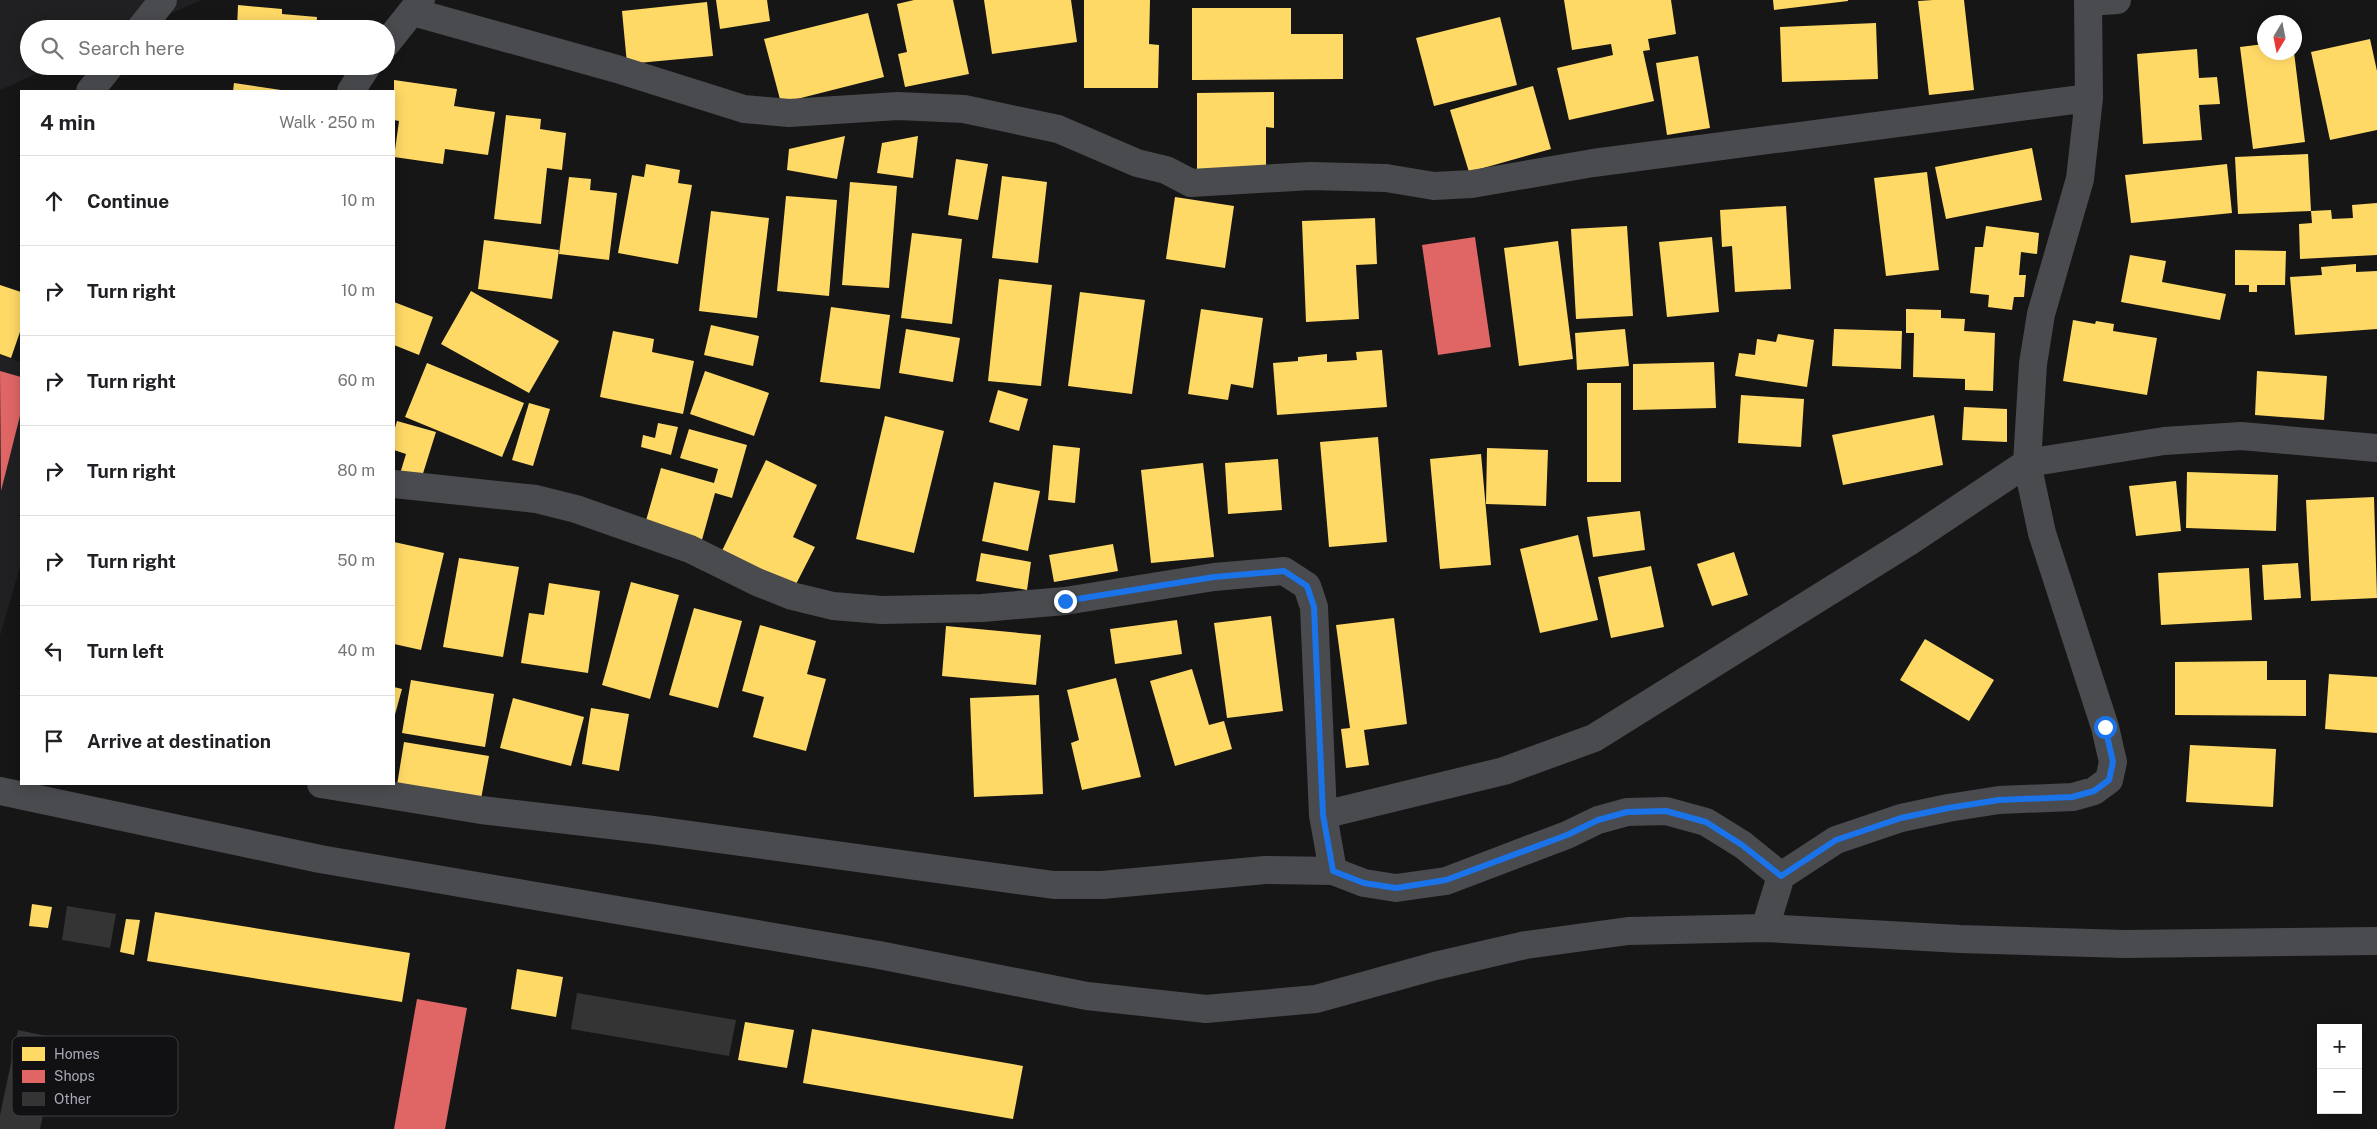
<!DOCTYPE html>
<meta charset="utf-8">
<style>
body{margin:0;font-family:"Public Sans",sans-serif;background:#f2f2f2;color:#202124}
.controls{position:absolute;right:15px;bottom:15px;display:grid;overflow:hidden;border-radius:0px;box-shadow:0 2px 12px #0003}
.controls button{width:45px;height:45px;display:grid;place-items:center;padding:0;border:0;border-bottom:1px solid #e0e0e0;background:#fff;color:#202124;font:25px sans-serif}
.compass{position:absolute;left:2257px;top:15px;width:45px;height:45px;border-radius:50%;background:#fff;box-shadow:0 2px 12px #0003;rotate:190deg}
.stop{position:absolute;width:15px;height:15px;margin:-11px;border:4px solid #1a73e8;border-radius:50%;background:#fff}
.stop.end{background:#1a73e8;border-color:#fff;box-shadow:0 1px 5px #0008}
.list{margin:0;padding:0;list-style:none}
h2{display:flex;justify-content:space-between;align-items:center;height:65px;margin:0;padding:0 20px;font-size:21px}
h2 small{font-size:16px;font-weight:400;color:#757577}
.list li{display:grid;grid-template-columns:32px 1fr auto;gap:15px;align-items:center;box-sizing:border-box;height:90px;padding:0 20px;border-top:1px solid #e0e0e0}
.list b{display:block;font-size:19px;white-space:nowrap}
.list em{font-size:16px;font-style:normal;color:#757577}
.icon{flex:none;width:28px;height:28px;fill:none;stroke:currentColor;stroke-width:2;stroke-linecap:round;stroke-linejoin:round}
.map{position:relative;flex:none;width:2377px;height:1129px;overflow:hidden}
.search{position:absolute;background:#fff;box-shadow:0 2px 12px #0003;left:20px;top:20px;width:375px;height:55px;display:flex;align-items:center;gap:12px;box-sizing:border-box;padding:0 18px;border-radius:28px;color:#757577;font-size:19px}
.panel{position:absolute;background:#fff;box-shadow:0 2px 12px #0003;left:20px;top:90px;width:375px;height:695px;border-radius:0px}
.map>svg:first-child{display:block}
</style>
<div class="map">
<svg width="2377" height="1129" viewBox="0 0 2377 1129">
<rect width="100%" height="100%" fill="#161616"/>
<!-- built -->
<path fill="#202022" d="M0 0H201L137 29H29V66H54L0 90Z
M0 355 21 362V563L0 636Z"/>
<!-- homes -->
<path fill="#ffd966" d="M716 0H767L770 21 720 29Z
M914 0H953L969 74 905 87 898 54 907 52 897 4Z
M984 0H1071L1077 42 992 54Z
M1084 0H1150L1149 44 1159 45 1158 88H1084Z
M1564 0H1671L1676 34 1648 39 1650 50 1643 51 1654 101 1569 120 1557 68 1613 55 1611 44 1572 50Z
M1773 0H1848V1L1774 10Z
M1933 0H1964L1974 90 1929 95 1918 1Z
M707 2 713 56 627 64 622 11Z
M238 5 282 9V14L317 17 316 29H237Z
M1192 8H1291V34H1343V79L1192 80Z
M868 13 884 77 781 103 764 39Z
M1500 17 1517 85 1434 106 1416 38Z
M1876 23 1878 79 1782 82 1780 27Z
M2370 39 2377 71V130L2330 140 2311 52Z
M2264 44V52H2294L2305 142 2253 149 2240 47Z
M2197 49 2199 78 2217 77 2220 104 2199 105 2202 140 2143 144 2137 54Z
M1698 56 1710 128 1667 135 1656 63Z
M394 80 457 89 454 106 495 112 488 155 445 149 443 164 394 157 399 121 394 120Z
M234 83 281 90V91H233Z
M1533 86 1551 149 1469 172 1450 110Z
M1274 92V128L1266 127V170L1197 171V93Z
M506 115 541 119 540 129 566 133 562 170 547 168 541 224 494 219Z
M845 136 837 179 787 170 789 149Z
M918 136 913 178 877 173 882 143Z
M2032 148 2042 200 1946 219 1935 167Z
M2308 154 2311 211 2238 214 2235 157Z
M956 159 988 164 978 220 948 215Z
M646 164 680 170 678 183 692 185 678 264 618 253 632 175 644 177Z
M2227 164 2232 213 2131 223 2125 175Z
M1927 172 1939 270 1886 276 1874 178Z
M1002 176 1047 182 1038 263 992 258Z
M569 177 591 179 590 190 617 193 609 260 559 254Z
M850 182 897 186 889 288 842 285Z
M786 196 837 200 829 296 777 291Z
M1175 197 1234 206 1225 268 1166 259Z
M2377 203V255L2300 259 2299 224 2312 223 2311 211 2331 210 2332 219 2353 218 2352 205Z
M1786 206 1791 289 1735 292 1732 246 1722 247 1720 210Z
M711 211 769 218 757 318 699 311Z
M1375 218 1377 264 1356 265 1359 319 1306 322 1302 221Z
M1627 226 1633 316 1576 319 1571 229Z
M1986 226 2039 233 2037 254 2021 252 2019 275H2026L2024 297H2014L2012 310 1988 307 1989 295 1970 293 1975 247H1983Z
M912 233 962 239 952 324 901 318Z
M1712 237 1719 312 1667 317 1659 242Z
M484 240 559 250 552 299 478 289Z
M1558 241 1573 359 1519 366 1504 248Z
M2235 250 2286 251 2285 285H2257V292H2249V285H2235Z
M2130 255 2166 261 2162 282 2226 294 2220 320 2121 302Z
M2356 264V272L2377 271V329L2295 335 2290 277 2322 275 2321 267Z
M999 279 1052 285 1041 386 988 381Z
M0 285 21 292V329L11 358 0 354Z
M471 291 559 341 529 393 441 344Z
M1080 292 1145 300 1132 394 1068 386Z
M394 302 433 317 419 355 394 345Z
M831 307 890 315 880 389 820 382Z
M1201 309 1263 318 1253 388 1231 384 1228 400 1188 394Z
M1906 309 1941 310V318L1965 319 1964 331 1995 333 1993 391 1965 390V379L1913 377 1914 333H1906Z
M2073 320 2095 324 2096 321 2114 324 2113 331 2157 338 2147 395 2063 381Z
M711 325 759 336 753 366 704 355Z
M906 329 960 338 953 382 899 373Z
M1625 329 1629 366 1577 370 1575 333Z
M1834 329 1902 331 1901 369 1832 366Z
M613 331 654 339 652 352 694 361 683 414 600 397Z
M1778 334 1814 340 1807 387 1735 376 1739 353 1755 355 1757 339 1776 342Z
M1382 350 1387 407 1277 415 1273 363 1298 361V357L1327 354V362L1357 360 1356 352Z
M1714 362 1716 408 1633 410V364Z
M427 363 524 403 502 457 405 417Z
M705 371 769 393 754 436 690 414Z
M2257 371 2327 376 2324 420 2255 415Z
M1587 383H1621V482H1587Z
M998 390 1028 399 1019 431 989 422Z
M1741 395 1804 399 1801 447 1738 443Z
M529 403 550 409 533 466 512 460Z
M1964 407 2007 409V442L1962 440Z
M1934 415 1943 465 1843 485 1832 435Z
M885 416 944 431 914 553 856 539Z
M397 421 436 432 420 483 399 477 406 454 394 450V431Z
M658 423 678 427 671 455 641 447 643 435 655 438Z
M689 429 747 445 732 498 715 493 700 547 643 531 661 468 714 483 718 469 680 458Z
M1378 437 1387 542 1329 547 1320 442Z
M1053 445 1080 448 1075 503 1048 500Z
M1487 448 1548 450 1546 506 1486 504Z
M1481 454 1491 565 1440 569 1430 459Z
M1278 459 1282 510 1228 514 1225 463Z
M766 460 817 485 793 537 815 547 792 592 719 557Z
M1203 463 1214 557 1151 563 1141 470Z
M2187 472 2278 475 2276 531 2186 528Z
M2176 481 2181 531 2136 536 2129 486Z
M994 482 1040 491 1028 551 982 541Z
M2374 497 2377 598 2311 601 2306 500Z
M1640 511 1645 550 1593 557 1587 517Z
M1578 535 1598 620 1540 633 1520 549Z
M394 542 444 553 421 650 394 644Z
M1113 544 1118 571 1054 582 1049 555Z
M1734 552 1748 595 1712 606 1697 564Z
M981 553 1031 562 1027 590 976 581Z
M459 558 519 567 503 657 443 647Z
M2298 563 2301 598 2264 600 2262 565Z
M1651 566 1664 627 1611 638 1598 577Z
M2249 568 2252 620 2161 625 2158 573Z
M631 582 679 595 650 699 602 685Z
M549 583 600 591 588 673 521 663 529 613 544 615Z
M694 608 742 621 718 708 669 695Z
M1271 616 1283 711 1227 718 1214 623Z
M1394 618 1407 724 1364 730 1369 765 1346 768 1341 729 1350 728 1336 625Z
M1177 620 1182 654 1115 664 1110 629Z
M760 625 816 641 807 674 826 679 806 751 753 737 764 697 742 691Z
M946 626 1041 635 1036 685 942 676Z
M1925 639 1994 680 1969 721 1900 680Z
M2267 661V680H2306V716L2175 715V662Z
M1192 669 1209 725 1224 721 1232 749 1175 766 1150 681Z
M2329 674 2377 677V733L2325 729Z
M1116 678 1141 777 1082 790 1071 743 1079 740 1067 690Z
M411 680 494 694 485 747 402 733Z
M394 687 402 689 394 718Z
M1039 695 1043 794 974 797 970 698Z
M513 698 584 717 571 766 500 748Z
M591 708 629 714 619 771 582 764Z
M404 742 489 756 481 799 397 785Z
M2190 745 2276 749 2273 807 2186 802Z
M32 904 52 907 48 928 29 926Z
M155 912 410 953 402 1002 147 961Z
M126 919 140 920 134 955 120 952Z
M517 969 563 977 556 1017 511 1009Z
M745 1022 794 1030 787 1068 738 1060Z
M812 1029 1023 1066 1013 1119 803 1083Z"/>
<!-- shops -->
<path fill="#e06666" d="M1475 237 1491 347 1438 355 1422 245Z
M0 371 21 377V412L1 491Z
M417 999 467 1008 445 1129H394Z"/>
<!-- building -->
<path fill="#343435" d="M67 906 116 914 110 948 62 940Z
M577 993 736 1020 729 1056 571 1029Z
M18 1030 60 1039 40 1129H0V1115Z"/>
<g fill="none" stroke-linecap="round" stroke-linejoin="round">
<!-- minor -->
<path stroke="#4a4b4f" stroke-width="28" d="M2089 2 2117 0
M413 12 617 69 744 109 789 113 898 106 964 109 1058 129 1137 163 1166 170 1191 183 1311 176 1386 178 1434 186 1472 184 1593 163 2089 98
M140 29 163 0
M386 44 421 0
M90 91 110 66
M351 91 367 66
M394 484 536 499 576 509 690 549 757 582 792 596 833 606 882 610 982 608 1065 601 1214 577 1284 571 1307 586 1314 607 1323 815 1333 871
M321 784 481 810 653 830 1054 885H1102L1265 870 1333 871 1364 883 1396 888 1446 881 1567 835 1598 820 1627 812 1666 811 1706 822 1743 845 1781 876
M1323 815 1504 771 1594 738 1910 541 2027 463 2164 441 2241 436 2377 448
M1765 928 1781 876 1836 840 1901 818 1948 808 1999 800 2073 797 2094 791 2109 780 2113 762 2105 727 2042 533 2027 463 2033 364 2041 314 2080 179 2089 98 2088 0"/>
<!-- tertiary -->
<path stroke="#4a4b4f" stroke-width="28" d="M0 791 320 859 879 955 1087 996 1206 1009 1316 999 1435 966 1526 945 1628 931 1765 928 1960 939 2125 944 2377 941"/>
</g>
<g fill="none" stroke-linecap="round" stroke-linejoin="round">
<!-- route -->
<path stroke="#1a73e8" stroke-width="6" d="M1065 601 1214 577 1284 571 1307 586 1314 607 1323 815 1333 871 1364 883 1396 888 1446 880 1567 835 1598 820 1627 812 1666 811 1706 822 1742 845 1781 876 1836 840 1901 818 1948 808 1999 800 2072 797 2094 791 2109 780 2113 762 2105 727"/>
</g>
<!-- legend -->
<rect x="12" y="1036" width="166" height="80" rx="8" fill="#111012" stroke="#3e3e44" stroke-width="1"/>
<rect x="22" y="1047" width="23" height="14" fill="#ffd966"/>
<rect x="22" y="1070" width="23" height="13" fill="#e06666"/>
<rect x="22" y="1092" width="23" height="14" fill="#343435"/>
<g font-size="14" fill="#a8aab7">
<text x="54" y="1059">Homes</text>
<text x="54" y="1081">Shops</text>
<text x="54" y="1104">Other</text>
</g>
</svg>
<div class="controls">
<button>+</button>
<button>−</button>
</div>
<svg class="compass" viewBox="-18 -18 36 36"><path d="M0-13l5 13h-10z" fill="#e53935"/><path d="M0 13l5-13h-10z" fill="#757577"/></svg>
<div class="stop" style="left:2105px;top:727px"></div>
<div class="stop end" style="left:1065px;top:601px"></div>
<div class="search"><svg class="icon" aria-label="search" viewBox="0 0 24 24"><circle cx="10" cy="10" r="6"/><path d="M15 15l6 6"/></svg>Search here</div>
<section class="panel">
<h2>4 min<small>Walk · 250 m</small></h2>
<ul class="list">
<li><svg class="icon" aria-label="ahead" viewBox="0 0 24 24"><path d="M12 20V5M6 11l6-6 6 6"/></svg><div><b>Continue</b></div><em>10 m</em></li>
<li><svg class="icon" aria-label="right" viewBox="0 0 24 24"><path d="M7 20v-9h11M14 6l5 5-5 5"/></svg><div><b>Turn right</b></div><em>10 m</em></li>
<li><svg class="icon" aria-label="right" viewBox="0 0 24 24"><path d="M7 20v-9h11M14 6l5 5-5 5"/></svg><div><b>Turn right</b></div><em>60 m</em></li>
<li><svg class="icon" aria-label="right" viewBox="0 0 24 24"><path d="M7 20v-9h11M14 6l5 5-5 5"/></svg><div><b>Turn right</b></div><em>80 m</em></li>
<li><svg class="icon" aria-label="right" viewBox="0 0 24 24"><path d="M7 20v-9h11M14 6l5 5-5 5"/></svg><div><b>Turn right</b></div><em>50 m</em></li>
<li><svg class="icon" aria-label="left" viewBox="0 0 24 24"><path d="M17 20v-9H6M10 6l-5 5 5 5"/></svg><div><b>Turn left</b></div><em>40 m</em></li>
<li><svg class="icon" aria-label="arrive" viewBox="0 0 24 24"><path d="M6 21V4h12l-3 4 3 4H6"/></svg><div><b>Arrive at destination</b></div></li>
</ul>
</section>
</div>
